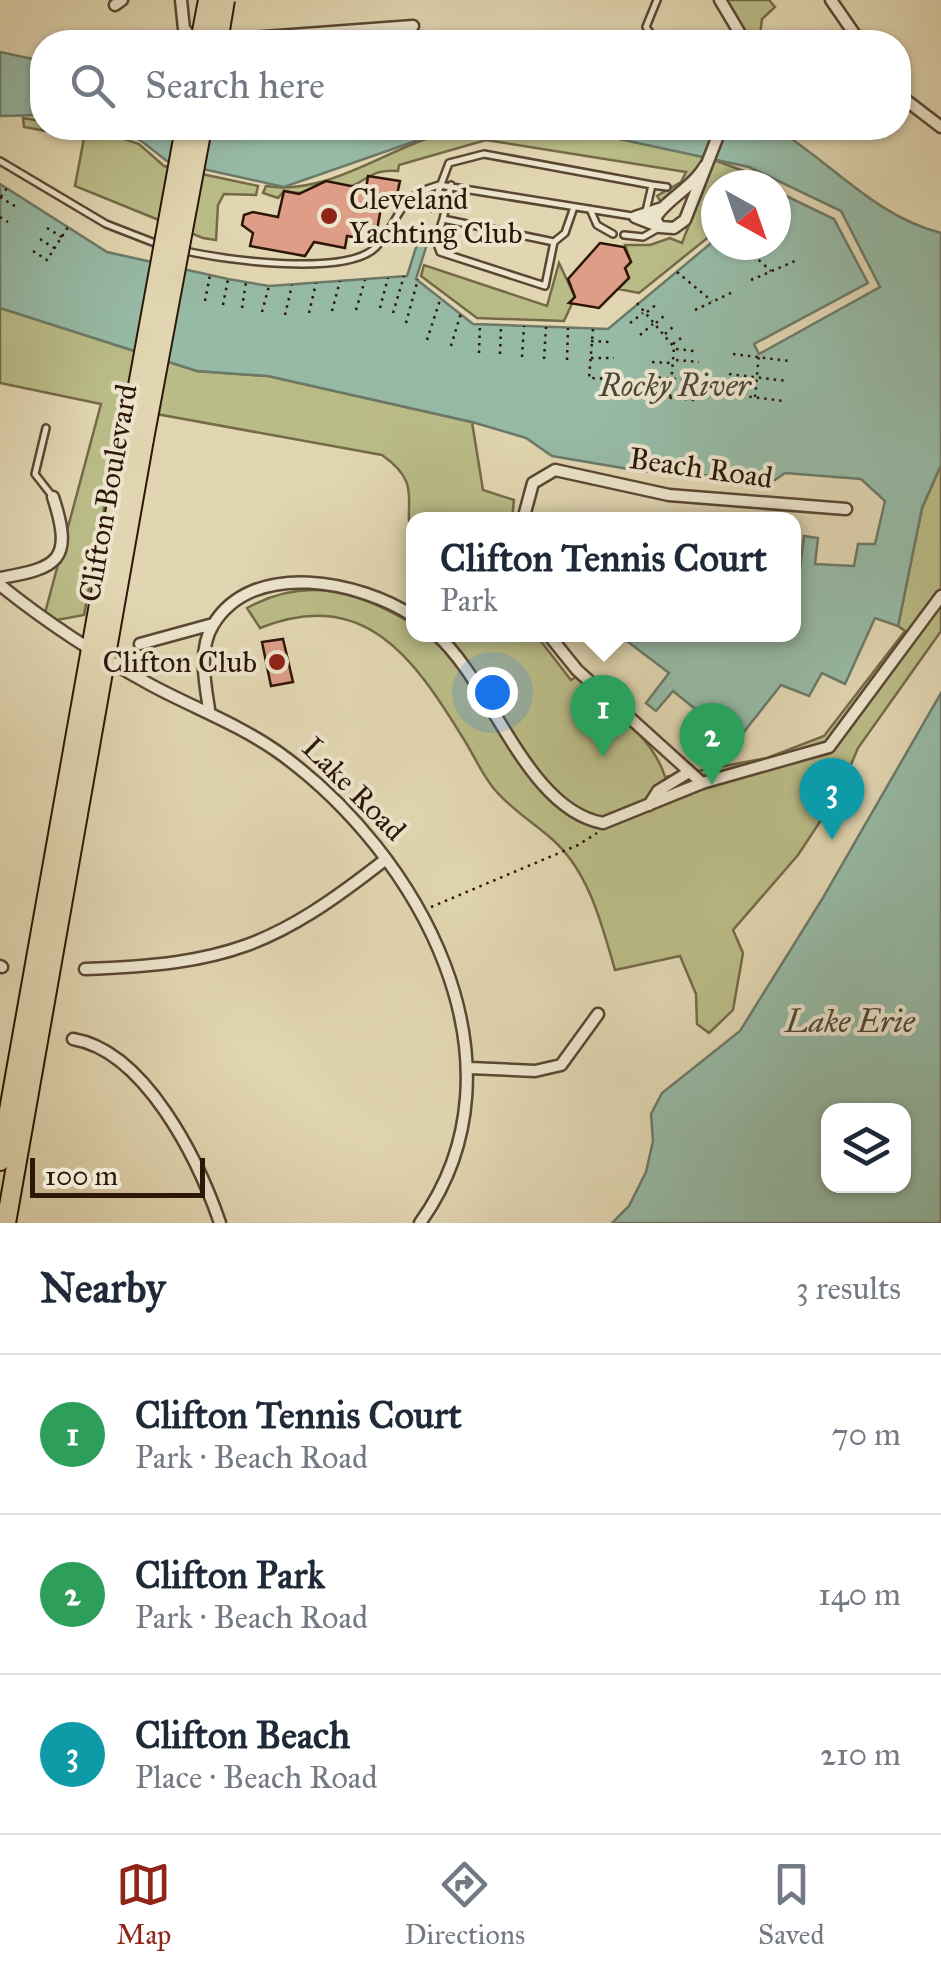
<!DOCTYPE html>
<meta charset="utf-8">
<style>
body{margin:0;font-family:"IM FELL Great Primer",serif;background:#f6f6f7;color:#1f2937}
.controls{position:absolute;right:30px;bottom:30px;display:grid;overflow:hidden;border-radius:20px;box-shadow:0 2px 8px #0004}
.controls button{width:90px;height:90px;display:grid;place-items:center;padding:0;border:0;border-bottom:2px solid #e0e1e3;background:#fff;color:#1f2937;font:50px sans-serif}
.compass{position:absolute;left:701px;top:170px;width:90px;height:90px;border-radius:50%;background:#fff;box-shadow:0 2px 8px #0004;rotate:140deg}
.scale{position:absolute;left:30px;bottom:25px;width:175px;box-sizing:border-box;padding-left:10px;border:5px solid #2d1709;border-top:0;font-size:28px;line-height:35px;white-space:nowrap;color:#2d1709;-webkit-text-stroke:8px #ece4cc;paint-order:stroke}
.you{position:absolute;left:492px;top:692px;width:35px;height:35px;margin:-25px;border:8px solid #fff;border-radius:50%;background:#1a73e8;box-shadow:0 0 0 15px #1a73e833}
.badge{display:grid;place-items:center;width:65px;height:65px;border-radius:50%;background:#8f2418;color:#fff;font-size:32px;font-weight:700}
.pin{position:absolute;translate:-50% -82px;filter:drop-shadow(0 2px 5px #0008)}
.pin::after{content:'';position:absolute;top:52px;width:35px;height:30px;background:inherit;clip-path:polygon(0 0,100% 0,50% 100%)}
.popup{position:absolute;left:406px;top:512px;width:395px;height:130px;box-sizing:border-box;display:grid;place-content:center;border-radius:20px;background:#fff;filter:drop-shadow(0 2px 8px #0005);font-size:32px;white-space:nowrap;color:#747a83}
.popup b{font-size:38px;color:#1f2937}
.popup::after{content:'';position:absolute;left:50%;top:100%;margin-left:-20px;border:20px solid transparent;border-top-color:#fff}
.list{margin:0;padding:0;list-style:none}
h2{display:flex;justify-content:space-between;align-items:center;height:130px;margin:0;padding:0 40px;font-size:42px}
h2 small{font-size:32px;font-weight:400;color:#747a83}
.list li{display:grid;grid-template-columns:65px 1fr auto;gap:30px;align-items:center;box-sizing:border-box;height:160px;padding:0 40px;border-top:2px solid #e0e1e3}
.list b{display:block;font-size:38px;white-space:nowrap}
.list p{margin:0;font-size:32px;white-space:nowrap;color:#747a83}
.list em{font-size:32px;font-style:normal;color:#747a83}
.icon{flex:none;width:55px;height:55px;fill:none;stroke:currentColor;stroke-width:2;stroke-linecap:round;stroke-linejoin:round}
.map{position:relative;flex:none;width:941px;height:1223px;overflow:hidden}
.search{position:absolute;background:#fff;box-shadow:0 2px 8px #0004;left:30px;right:30px;top:30px;height:110px;display:flex;align-items:center;gap:25px;box-sizing:border-box;padding:0 35px;border-radius:40px;color:#747a83;font-size:38px}
.sheet{height:610px;background:#fff}
nav{display:flex;justify-content:space-around;align-items:center;box-sizing:border-box;height:140px;border-top:2px solid #e0e1e3;background:#fff;font-size:28px;color:#747a83}
nav a{display:grid;justify-items:center;gap:5px}
nav .on{color:#8f2418}
.map>svg:first-child{display:block}
</style>
<div class="map">
<svg width="941" height="1223" viewBox="0 0 941 1223">
<rect width="100%" height="100%" fill="#e1d6b1"/>
<filter id="stains"><feTurbulence type="fractalNoise" baseFrequency=".002" numOctaves="4"/><feColorMatrix values="0 0 0 0 .2 0 0 0 0 .09 0 0 0 0 .02 0 0 0 .5 -.17"/></filter>
<radialGradient id="worn" r=".72"><stop offset=".6" stop-color="#630" stop-opacity="0"/><stop offset="1" stop-color="#630" stop-opacity=".3"/></radialGradient>
<!-- green -->
<path fill="#babc87" stroke="#746a48" stroke-width="2.5" d="M725 0H769L775 7 762 19 759 42H748Z
M23 118 42 121V128H91L139 144 164 166 258 186 256 195 224 194 218 205 216 240 203 238 75 186 84 138 24 127Z
M568 128 704 155 696 175 661 202 657 196 681 182 686 172 486 140 399 165 398 171C374 169 371 177 352 186 334 194 303 195 284 191L278 198 263 193 266 186C332 197 395 141 458 130 493 124 532 128 568 128Z
M714 160 774 182 716 185V231L639 293 618 289 629 278 625 268 631 262 625 245H650L670 238 682 243Z
M559 263 575 297 564 321 477 318 421 276 424 265 547 306Z
M0 308 197 371 268 376 472 422 483 490 514 500 512 519 413 520V542C400 503 426 486 382 455L123 408 84 615 57 620 45 613 101 404 0 383Z
M941 465V631L858 748 839 793 798 855 733 930 743 953 733 1010 709 1033 697 1024 696 994 680 956 615 970C602 925 589 872 553 840 534 823 512 810 495 790 482 775 474 755 463 738 414 658 364 586 260 628L247 608C306 575 357 591 413 624V634L536 635 571 680 576 677C607 705 653 736 665 777L767 758 824 736 905 631 898 626 922 508Z"/>
<!-- water -->
<path fill="#96baa6" stroke="#6c7967" stroke-width="2.5" fill-rule="evenodd" d="M0 52 42 61V115L0 116Z
M106 128H453L284 187 167 161 140 140Z
M568 128H775C830 161 874 216 941 233V465L922 508 898 626 875 618 845 684 822 673 809 696 781 685 736 742 673 691 656 711 646 703 669 673 619 635 793 634V567H800L804 536 818 538 815 564 854 566 858 544H875L885 501 861 479 785 473 775 480 640 471 552 456 526 438 472 422 268 376 197 371 0 308V184L107 252 228 279 269 286 407 276 418 241 427 244 416 279 473 324 608 329 716 239V245H776V191L834 219 868 283 754 344 759 354 880 287 841 211 749 167Z
M941 693V1223H612L629 1206 646 1172 653 1141 651 1114 662 1093 740 1031 821 901ZM904 1110V1186H828V1110Z"/>
<!-- building -->
<path fill="#de9d87" stroke="#2d1709" stroke-width="2.5" d="M368 176 400 181 395 204 382 202 376 236 371 240 347 236 345 248 314 242 305 256 250 246 253 233 242 225 244 215 253 212 278 217 284 191 299 194 326 181 366 189Z
M600 243 624 247 631 262 625 268 629 278 599 308 569 303 575 297 568 279Z
M283 639 293 682 271 686 262 642Z"/>
<g fill="none" stroke-linecap="round" stroke-linejoin="round">
<!-- lane casing -->
<g stroke="#5a4733" stroke-width="10">
<path id="lane" d="M657 0 646 27 657 42
M0 161 106 224 160 245
M451 185 443 219 554 242 565 233 574 207
M432 208 449 163 484 154 652 185
M590 209 597 225 613 234
M646 211 652 185 667 187
M443 219 436 241 440 252 545 286 554 242
M624 235 643 237 659 228
M186 251C224 260 347 277 376 247 403 218 394 198 439 185L632 216
M46 428 35 474 53 497"/>
</g>
<!-- street casing -->
<g stroke="#5a4733" stroke-width="15">
<path id="street" d="M181 0 184 29 198 42 413 26
M720 0 745 42
M831 0 860 42
M115 5 122 0
M898 94 941 127
M705 166C693 188 662 202 655 219L660 227 674 228 685 220 721 128
M658 226 635 217 662 208
M523 520 533 483 555 470 669 495 846 509
M0 578C58 568 74 561 53 497
M0 585C47 623 98 656 151 685 194 708 238 724 278 752 419 853 535 1063 420 1223
M436 634C492 683 526 809 603 823L702 783 829 747 941 596
M548 634 577 670 702 783
M140 644 213 624
M209 709C205 683 198 649 213 625 253 558 362 582 413 616
M649 805 658 791 689 772
M0 966 2 967
M85 969C227 964 274 947 386 859
M73 1039C145 1051 198 1159 220 1223
M470 1068 535 1071 561 1065 598 1014"/>
</g>
<!-- primary casing -->
<g stroke="#2d1709" stroke-width="22">
<path id="primary" d="M0 1161 129 435
M6 1223 144 439"/>
</g>
<!-- path -->
<path stroke="#2d1709" stroke-width="2.5" stroke-dasharray="2.5 5" stroke-linecap="butt" d="M0 197 18 208
M1 197 7 188
M0 217 8 222
M47 228 62 237
M40 239 54 248
M742 245 771 271
M33 251 47 260 68 227
M677 272 712 301
M751 280 795 261
M205 301 210 275
M637 303 674 347 670 398
M223 305 228 279
M242 308 246 282
M380 308 388 278
M356 310 365 280
M695 310 731 293
M332 311 340 281
M262 312 269 286
M647 312 657 304
M309 313 316 283
M393 313 404 276
M285 315 292 285
M406 323 418 279
M630 323 643 313
M656 323 666 314
M593 329 589 378 617 379
M665 334 675 325
M640 335 653 324
M427 340 441 297
M591 341 609 342
M673 344 684 336
M451 346 461 313
M676 349 694 351
M479 353 480 324
M500 354 501 325
M733 354 789 361
M522 357 524 326
M591 358H614
M544 359 546 327
M567 360 568 328
M676 360 699 362
M652 362 671 363
M729 374 787 381
M651 377 698 381
M727 394 784 401
M647 396 695 400
M755 397 759 354
M431 907 578 845 597 833"/>
<!-- lane -->
<use href="#lane" stroke="#ece4cc" stroke-width="5"/>
<!-- street -->
<use href="#street" stroke="#ece4cc" stroke-width="10"/>
<!-- primary -->
<use href="#primary" stroke="#e1d6b1" stroke-width="18"/>
<!-- primary-bridge casing -->
<g stroke="#2d1709" stroke-width="22" stroke-linecap="butt">
<path id="primary-bridge" d="M200 42 208 0
M218 42 225 0
M129 435 185 128
M144 439 202 128"/>
</g>
<!-- primary-bridge -->
<use href="#primary-bridge" stroke="#e1d6b1" stroke-width="18"/>
</g>
<!-- markers -->
<g fill="#8f2418" stroke="#ece4cc" stroke-width="4">
<circle cx="329" cy="216" r="10"/>
<circle cx="277" cy="662" r="10"/>
</g>
<g text-anchor="middle" stroke-width="8" stroke-linejoin="round" paint-order="stroke">
<!-- poi labels -->
<g font-size="30" fill="#2d1709" stroke="#ece4cc" text-anchor="start">
<text x="349" y="209">Cleveland<tspan x="349" dy="34">Yachting Club</tspan></text>
<text x="257" y="672" text-anchor="end">Clifton Club</text>
</g>
<!-- street labels -->
<g font-size="30" fill="#2d1709" stroke="#ece4cc">
<text transform="translate(701 468) rotate(8)" y="10">Beach Road</text>
<text transform="translate(108 493) rotate(-80)" y="10">Clifton Boulevard</text>
<text transform="translate(354 789) rotate(45)" y="10">Lake Road</text>
</g>
<!-- water labels -->
<g font-size="32" font-style="italic" fill="#4c4838" stroke="#ece4cc">
<text x="675" y="396">Rocky River</text>
<text x="850" y="1032">Lake Erie</text>
</g>
</g>
<rect width="100%" height="100%" filter="url(#stains)"/>
<rect width="100%" height="100%" fill="url(#worn)"/>
</svg>
<div class="controls">
<button><svg class="icon" aria-label="layers" viewBox="0 0 24 24"><path d="M12 4l9 5-9 5-9-5zM3 14l9 5 9-5"/></svg></button>
</div>
<svg class="compass" viewBox="-18 -18 36 36"><path d="M0-13l5 13h-10z" fill="#e53935"/><path d="M0 13l5-13h-10z" fill="#747a83"/></svg>
<div class="scale">100 m</div>
<div class="you"></div>
<div class="pin badge" style="left:603px;top:757px;background:#2e9e5b">1</div>
<div class="popup"><b>Clifton Tennis Court</b>Park</div>
<div class="pin badge" style="left:712px;top:785px;background:#2e9e5b">2</div>
<div class="pin badge" style="left:832px;top:840px;background:#0f9aa8">3</div>
<div class="search"><svg class="icon" aria-label="search" viewBox="0 0 24 24"><circle cx="10" cy="10" r="6"/><path d="M15 15l6 6"/></svg>Search here</div>
</div>
<section class="sheet">
<h2>Nearby<small>3 results</small></h2>
<ul class="list">
<li><span class="badge" style="background:#2e9e5b">1</span><div><b>Clifton Tennis Court</b><p>Park · Beach Road</p></div><em>70 m</em></li>
<li><span class="badge" style="background:#2e9e5b">2</span><div><b>Clifton Park</b><p>Park · Beach Road</p></div><em>140 m</em></li>
<li><span class="badge" style="background:#0f9aa8">3</span><div><b>Clifton Beach</b><p>Place · Beach Road</p></div><em>210 m</em></li>
</ul>
</section>
<nav>
<a class="on"><svg class="icon" aria-label="map" viewBox="0 0 24 24"><path d="M3 6l6-2 6 2 6-2v14l-6 2-6-2-6 2zM9 4v14M15 6v14"/></svg>Map</a>
<a><svg class="icon" aria-label="directions" viewBox="0 0 24 24"><path d="M12 3l9 9-9 9-9-9zM9 14v-3h6M13 9l2 2-2 2"/></svg>Directions</a>
<a><svg class="icon" aria-label="saved" viewBox="0 0 24 24"><path d="M7 4h10v16l-5-4-5 4z"/></svg>Saved</a>
</nav>
